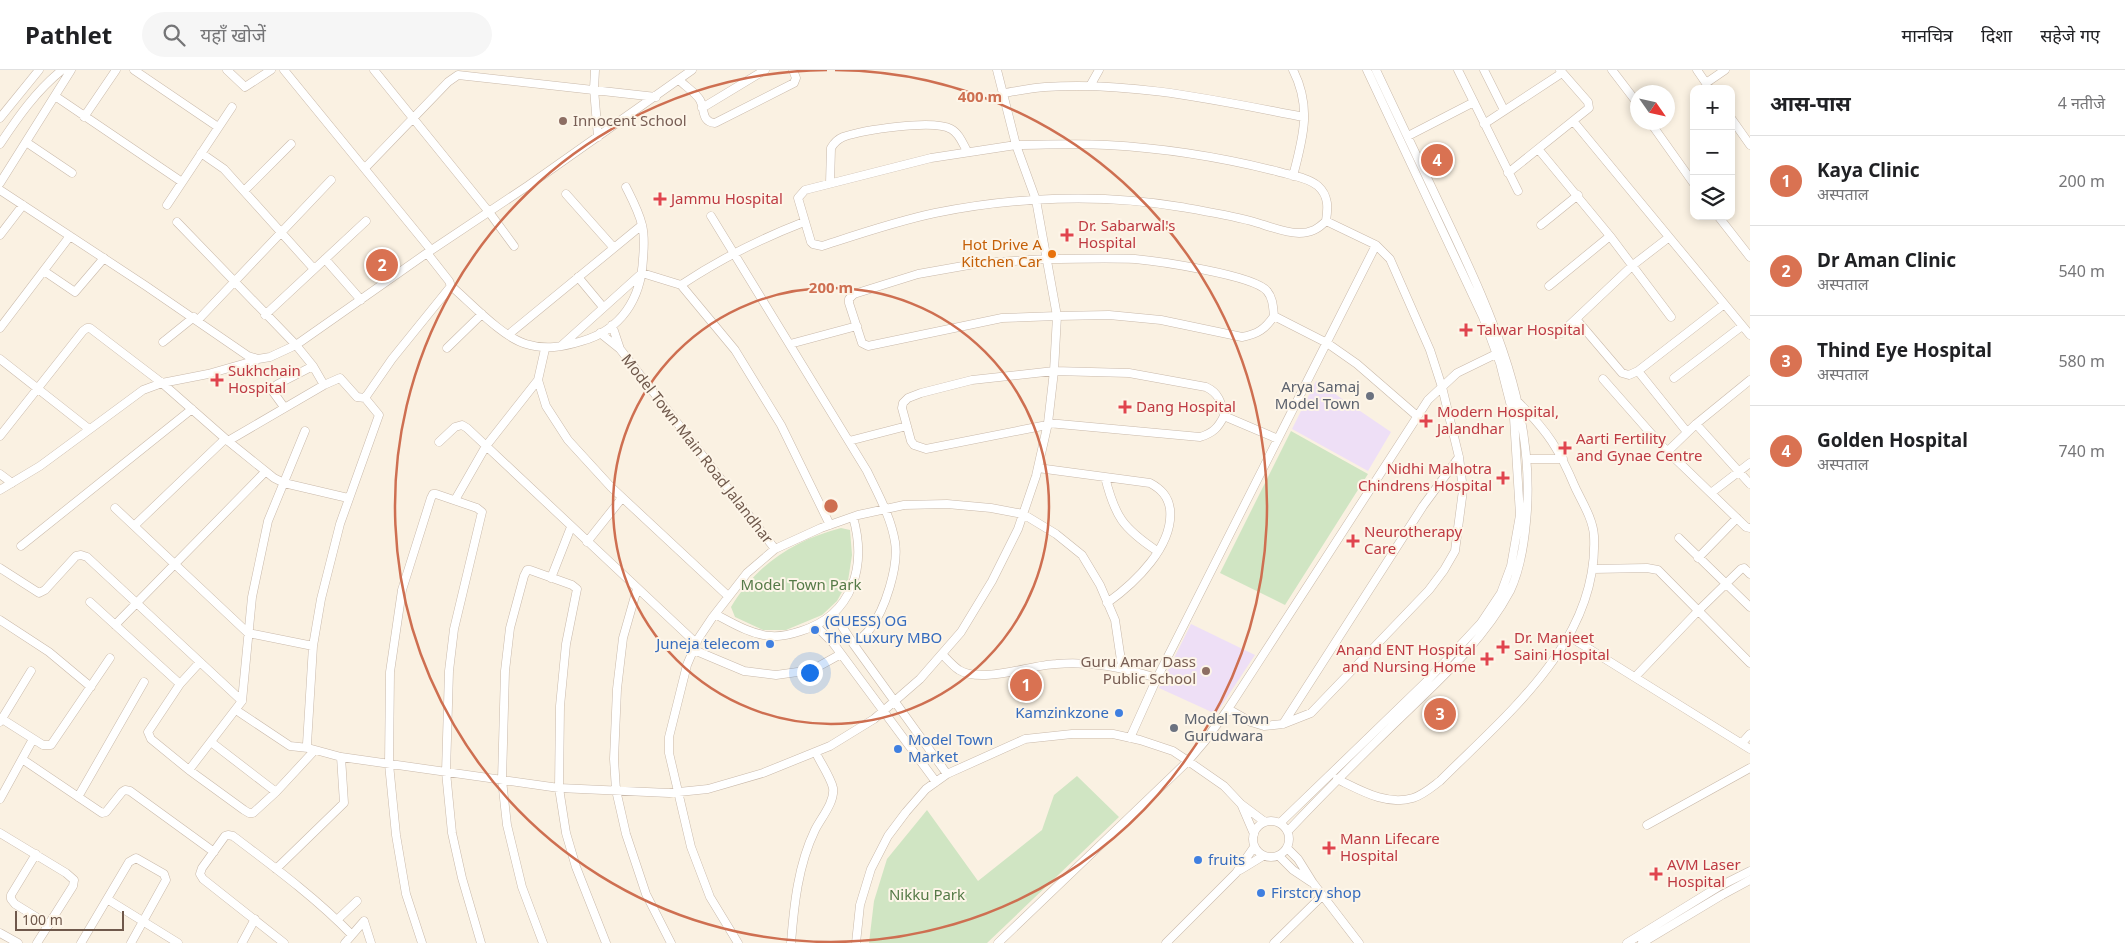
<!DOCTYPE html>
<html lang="hi">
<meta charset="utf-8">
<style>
body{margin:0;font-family:"Noto Sans","Noto Sans Devanagari",sans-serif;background:#f6f6f6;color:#202124}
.controls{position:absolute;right:15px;top:15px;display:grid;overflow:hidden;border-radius:10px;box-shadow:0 2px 8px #0003}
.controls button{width:45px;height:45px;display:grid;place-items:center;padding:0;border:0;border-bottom:1px solid #e0e0e0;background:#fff;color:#202124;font:25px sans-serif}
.compass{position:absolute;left:1630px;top:15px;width:45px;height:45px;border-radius:50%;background:#fff;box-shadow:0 2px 8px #0003;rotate:124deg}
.scale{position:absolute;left:15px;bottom:12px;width:109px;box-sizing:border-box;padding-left:5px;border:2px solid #6f584b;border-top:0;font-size:14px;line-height:18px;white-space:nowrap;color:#6f584b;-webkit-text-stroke:4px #fdf5e8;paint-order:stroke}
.you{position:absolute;left:809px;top:602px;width:18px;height:18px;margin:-12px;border:4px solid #fff;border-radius:50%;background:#1a73e8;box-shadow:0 0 0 8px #1a73e833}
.badge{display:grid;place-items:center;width:32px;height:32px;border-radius:50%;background:#d97252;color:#fff;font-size:16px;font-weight:700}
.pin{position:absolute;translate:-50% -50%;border:2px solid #fff;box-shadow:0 1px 5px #0006}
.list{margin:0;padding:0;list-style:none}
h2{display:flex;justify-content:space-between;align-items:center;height:65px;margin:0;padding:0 20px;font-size:21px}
h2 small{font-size:16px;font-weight:400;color:#757577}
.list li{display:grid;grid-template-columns:32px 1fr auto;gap:15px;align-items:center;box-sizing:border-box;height:90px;padding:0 20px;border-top:1px solid #e0e0e0}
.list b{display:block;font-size:19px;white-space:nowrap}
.list p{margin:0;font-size:16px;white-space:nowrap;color:#757577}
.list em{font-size:16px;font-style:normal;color:#757577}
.icon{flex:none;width:28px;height:28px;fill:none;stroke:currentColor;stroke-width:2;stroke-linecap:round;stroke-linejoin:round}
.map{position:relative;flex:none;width:1750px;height:873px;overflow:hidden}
header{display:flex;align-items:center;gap:30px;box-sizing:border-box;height:70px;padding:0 25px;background:#fff;border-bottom:1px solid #e0e0e0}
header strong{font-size:24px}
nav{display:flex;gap:28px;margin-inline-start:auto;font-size:18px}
.search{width:350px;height:45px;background:#f6f6f6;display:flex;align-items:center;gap:12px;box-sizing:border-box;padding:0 18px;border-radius:28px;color:#757577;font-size:19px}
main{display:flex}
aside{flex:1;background:#fff}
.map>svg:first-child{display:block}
</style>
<header>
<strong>Pathlet</strong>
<div class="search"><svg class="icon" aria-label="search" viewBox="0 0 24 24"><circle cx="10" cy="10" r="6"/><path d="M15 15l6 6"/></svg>यहाँ खोजें</div>
<nav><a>मानचित्र</a><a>दिशा</a><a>सहेजे गए</a></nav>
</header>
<main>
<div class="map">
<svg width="1750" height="873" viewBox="0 0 1750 873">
<rect width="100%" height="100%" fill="#faf1e2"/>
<!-- education -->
<path fill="#eedff6" d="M1316 311 1391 362 1368 401 1292 359Z
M1191 554 1255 585 1216 644 1159 618Z"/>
<!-- green -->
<path fill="#d0e5c3" d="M1291 361 1368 404 1285 535 1220 503Z
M841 458 850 460 852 485 848 511 837 531 822 545 786 560H763L735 547 731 537C756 495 794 470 841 458Z
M1077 706 1119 747 987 873H869L874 831 887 789 927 740 978 811 1042 760 1054 725Z"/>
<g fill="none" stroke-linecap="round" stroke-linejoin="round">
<!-- minor casing -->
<g stroke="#c9b9aa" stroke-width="9">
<path id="minor" d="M134 0 218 57
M227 0 245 17 271 0
M284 0 431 180
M374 0 489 142 514 176
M595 0 594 19 598 67
M1293 0C1312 37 1303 68 1293 106
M1458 0 1518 121
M1484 0 1504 40
M1612 0 1638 34
M1697 0 1710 19
M679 10C685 16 696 23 700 30 705 39 701 52 715 53L794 13 796 8 793 0
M1706 13 1725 0
M1090 16 1099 0
M1004 23C1017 21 1032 18 1045 17 1132 11 1219 31 1304 47
M55 26 182 112
M702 38 765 0
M84 47 116 0
M0 48 39 0
M1731 48 1750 75
M1574 52 1750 265
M1650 52 1694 114
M1484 54 1562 3
M1408 66 1474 32
M26 72 72 103
M0 74C18 47 36 21 62 0
M1016 75C1046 75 1077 73 1107 75 1164 78 1220 87 1276 101 1288 105 1308 107 1318 116 1329 126 1328 138 1326 151 1318 159 1311 163 1299 163 1284 163 1266 155 1251 151 1228 145 1204 141 1181 137 1101 123 1014 127 935 143 897 151 859 164 822 176L813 174 811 172 798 128 805 120 931 88Z
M1539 80 1610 166 1671 247
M201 83 224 99 314 199
M365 98 448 12 458 5 656 27
M1508 103 1589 38 1588 32 1560 0
M0 113 71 0
M830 113 831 78C834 73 838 69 843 67 863 60 933 49 951 59 959 63 963 74 967 81
M0 120 146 216 248 286 258 289 270 287 296 275 427 183 529 115 692 0
M244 121 291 74
M566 124 614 178
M167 135 232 37
M711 146 867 401C878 424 891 447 895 472 899 496 885 540 870 559 865 565 859 570 854 575
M1718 146 1750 187
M177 152 296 275 313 296 324 315 228 371
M1541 155 1578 125
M0 165 23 135
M325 189 361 230
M1047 189C1076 189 1106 188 1135 189 1157 191 1254 205 1267 221 1273 228 1273 237 1274 246 1265 259 1258 264 1242 267L1161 250 1109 245 1057 246 1002 248 868 276 862 273 849 233V229L854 224 918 204 980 193Z
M44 201 75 222 104 188
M578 207 603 237
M681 215C720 189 760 169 804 152
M451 216C471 233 502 267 526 274 545 280 563 277 582 271 621 260 641 229 643 189 644 178 645 167 642 155 639 142 632 129 626 117
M1549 216 1610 166
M265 245 366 151
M1274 246 1327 273 1357 294 1417 346
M1576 249 1622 303 1629 305 1638 301
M198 250 331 110
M612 255 620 279
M0 258 70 166
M600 263 620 279 775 479
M1561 263 1633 195 1668 168
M508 265 642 155
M163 272 194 247
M790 274 857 256
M561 276 642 203 681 215 735 280 781 355 830 455
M447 278 482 244
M545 279 538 310 546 336 568 370 611 417 728 526
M0 289 89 359
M1674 308 1742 256
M1603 309 1662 376 1746 457 1750 458
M324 315 340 308 357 327 365 328
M284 337 271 319 278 314 313 296
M1224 346 1278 369
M1696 354 1750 414
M1047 355 926 379 914 375 911 371 902 338 903 333 908 328 921 323 972 310 1054 301 1129 303 1206 317C1219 323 1221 332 1224 346 1218 358 1213 363 1200 367L1048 353
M1687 362 1638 301 1723 235
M0 366 83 261 87 258H90L162 313 228 371 274 408 284 413 348 428
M849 371 907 356
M439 372 455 357 462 355 467 358 696 573
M1668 381 1696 354 1750 310
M1527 389H1563
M1038 398 1150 413C1161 419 1168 426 1170 439 1174 476 1135 513 1107 533
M0 404 12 413
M1105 407C1115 447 1123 458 1157 481
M0 420 40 396 143 320 162 313 208 304 257 290
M1711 423 1750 393
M455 430 486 376 538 310
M115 438 248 563 313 576
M134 456 225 369
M1679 468 1750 537
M587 472 622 428
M21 476 192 339
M1698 488 1737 448
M0 498 39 523 45 520 76 486 81 485 87 487 242 631
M1593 499 1647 498 1658 500 1750 593
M551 508 571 457
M637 519 623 568 617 619 614 689 616 720 626 764 646 824 671 873
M90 532 180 614
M715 544C732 553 752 565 771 566 782 567 792 564 801 561 853 545 867 496 853 447
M834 544 854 575 947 704
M0 550 49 582 91 617
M115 555 265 402
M816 556 833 573 936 712
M1570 567 1750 679
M694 580 744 601 776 605 812 600 841 584
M942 584C947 589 953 596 959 600 982 614 1030 595 1056 594 1092 591 1124 598 1157 608
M200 592 180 614 148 662 151 669 189 700 244 740 249 743H253L276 722 314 681
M1635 607 1698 541 1741 499 1744 498 1750 504
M1228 639 1251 652 1264 656 1283 654 1311 643 1429 520 1444 500 1455 481 1463 420 1459 387 1442 317 1430 280 1390 189 1376 175 1326 151
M236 640 290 676 308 678 341 687 559 718 669 723 708 719 763 703 830 676 874 649 920 609 961 562 992 511 1018 459 1036 406 1048 353 1054 301 1057 246 1036 130 1016 75 997 0
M2 649 43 675H51L110 588
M0 652 31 601
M1283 654 1423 436 1459 387
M1130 668 1157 608 1376 175
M211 672 276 722
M1742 673 1750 664
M308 678 307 674 313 576 321 529 340 454 379 345 365 328 392 289 451 216 449 211 427 183
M22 689 102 743 106 742 122 722 125 720 130 721 214 782
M189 700 242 631 252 527 268 451 305 361
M1337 709C1360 720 1386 736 1413 728 1423 725 1432 717 1440 711 1507 644 1599 571 1594 466 1593 449 1582 432 1575 417 1559 379 1548 362 1519 333
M78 727 144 612
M0 729 33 669
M1242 736 1254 764
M1253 769a18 18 0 1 1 36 0a18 18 0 1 1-36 0Z
M1280 753 1426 612 1481 553 1501 523 1511 496 1520 445 1514 348 1500 293 1483 247 1367 0
M1647 755 1750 698
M1288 761C1323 724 1358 689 1394 654 1435 614 1483 572 1510 521 1520 500 1524 474 1526 452 1537 344 1493 247 1448 152 1424 101 1400 51 1376 0
M0 763 66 803 74 810 73 816 37 873
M1288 779 1298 789 1313 813 1359 873
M36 784 11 825V829L15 834 49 855
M1279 786 1293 800 1311 812
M276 799 344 733 341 687
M1240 800 1263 786
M107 829 178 873
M337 850 357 831
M364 851 371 873
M0 863 18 873
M81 873 129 792 136 788 164 804 166 810 131 873
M242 873 255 849
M284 873 203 809 200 804 202 798 225 766 228 765 233 766C274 797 316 828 352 865
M345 873 364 851
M422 873 406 824 396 765 389 694 390 602 402 520 431 428 433 424H436L477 438 482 442 454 559 449 601 446 702 452 763 462 808 481 873
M543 873 522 817 507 755 502 710 505 601 510 558 524 506 527 500H530L572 515 577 519 566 574 560 636 559 718 566 763 576 797 606 873
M738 873 710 827 691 777 669 683V667L687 595 698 569 712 548 747 503 775 479 821 458 858 445 904 435 947 434 991 438 1023 444 1056 464 1082 485 1100 515 1115 550 1122 597
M791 873C794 835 798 795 815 760 821 748 835 732 833 718 831 708 820 692 816 683
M856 873 860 835 871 799 888 766 906 742 926 719 947 704 1025 669 1072 664H1113L1140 670 1173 681 1188 691 1224 716 1241 734 1265 752
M998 873 1188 691 1205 671 1228 639 1428 330 1457 303 1496 284
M1166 873 1236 803 1254 777
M1274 873 1322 826
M1627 873 1718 817 1750 801
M1642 873 1722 825 1750 810"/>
</g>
<!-- minor -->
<use href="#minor" stroke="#fff" stroke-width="8"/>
</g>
<!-- distance rings -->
<g fill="none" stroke="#ce6f51" stroke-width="2.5">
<circle cx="831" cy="436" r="218"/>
<path d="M835 0A436 436 0 1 1 827 0"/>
</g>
<!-- markers -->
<g fill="#8d6e63" stroke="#fdf5e8" stroke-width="2">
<circle cx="563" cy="51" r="5"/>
<circle cx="1206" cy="601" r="5"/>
</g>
<g fill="#e0444e" stroke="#fdf5e8" stroke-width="2">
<path d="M657.5 121.5h5v5h5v5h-5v5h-5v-5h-5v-5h5z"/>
<path d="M1064.5 157.5h5v5h5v5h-5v5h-5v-5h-5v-5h5z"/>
<path d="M1463.5 252.5h5v5h5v5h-5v5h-5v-5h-5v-5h5z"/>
<path d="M214.5 302.5h5v5h5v5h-5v5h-5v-5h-5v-5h5z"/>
<path d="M1122.5 329.5h5v5h5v5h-5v5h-5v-5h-5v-5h5z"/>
<path d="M1423.5 343.5h5v5h5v5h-5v5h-5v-5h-5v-5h5z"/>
<path d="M1562.5 370.5h5v5h5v5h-5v5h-5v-5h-5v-5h5z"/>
<path d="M1500.5 400.5h5v5h5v5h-5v5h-5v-5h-5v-5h5z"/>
<path d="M1350.5 463.5h5v5h5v5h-5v5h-5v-5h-5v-5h5z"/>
<path d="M1500.5 569.5h5v5h5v5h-5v5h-5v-5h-5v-5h5z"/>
<path d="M1484.5 581.5h5v5h5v5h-5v5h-5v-5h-5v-5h5z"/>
<path d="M1326.5 770.5h5v5h5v5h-5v5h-5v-5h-5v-5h5z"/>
<path d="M1653.5 796.5h5v5h5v5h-5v5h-5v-5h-5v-5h5z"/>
</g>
<circle fill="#e8710a" stroke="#fdf5e8" stroke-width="2" cx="1052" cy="184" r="5"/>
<g fill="#6b7280" stroke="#fdf5e8" stroke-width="2">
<circle cx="1370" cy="326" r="5"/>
<circle cx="1174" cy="658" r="5"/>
</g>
<g fill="#3f7fe0" stroke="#fdf5e8" stroke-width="2">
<circle cx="815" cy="560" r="5"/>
<circle cx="770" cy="574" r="5"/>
<circle cx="1119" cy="643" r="5"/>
<circle cx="898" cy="679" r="5"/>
<circle cx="1198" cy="790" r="5"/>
<circle cx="1261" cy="823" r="5"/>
</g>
<g text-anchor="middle" stroke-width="4" stroke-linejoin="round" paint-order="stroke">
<!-- education labels -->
<g font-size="15" fill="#785e54" stroke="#fdf5e8" text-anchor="start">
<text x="573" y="56">Innocent School</text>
<text x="1196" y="597" text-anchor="end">Guru Amar Dass<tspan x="1196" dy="17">Public School</tspan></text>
</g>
<!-- health labels -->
<g font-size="15" fill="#be3a42" stroke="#fdf5e8" text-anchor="start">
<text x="671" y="134">Jammu Hospital</text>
<text x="1078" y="161">Dr. Sabarwal's<tspan x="1078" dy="17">Hospital</tspan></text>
<text x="1477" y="265">Talwar Hospital</text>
<text x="228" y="306">Sukhchain<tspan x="228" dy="17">Hospital</tspan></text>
<text x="1136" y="342">Dang Hospital</text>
<text x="1437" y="347">Modern Hospital,<tspan x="1437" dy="17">Jalandhar</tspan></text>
<text x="1576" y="374">Aarti Fertility<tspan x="1576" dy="17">and Gynae Centre</tspan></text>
<text x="1492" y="404" text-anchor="end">Nidhi Malhotra<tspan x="1492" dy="17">Chindrens Hospital</tspan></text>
<text x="1364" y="467">Neurotherapy<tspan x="1364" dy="17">Care</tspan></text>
<text x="1514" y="573">Dr. Manjeet<tspan x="1514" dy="17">Saini Hospital</tspan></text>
<text x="1476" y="585" text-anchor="end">Anand ENT Hospital<tspan x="1476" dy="17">and Nursing Home</tspan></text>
<text x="1340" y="774">Mann Lifecare<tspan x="1340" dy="17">Hospital</tspan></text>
<text x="1667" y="800">AVM Laser<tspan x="1667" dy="17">Hospital</tspan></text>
</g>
<!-- food labels -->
<g font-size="15" fill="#c56008" stroke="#fdf5e8" text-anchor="end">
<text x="1042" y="180">Hot Drive A<tspan x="1042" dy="17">Kitchen Car</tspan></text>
</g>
<!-- worship labels -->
<g font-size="15" fill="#5b616d" stroke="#fdf5e8" text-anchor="end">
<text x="1360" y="322">Arya Samaj<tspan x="1360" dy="17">Model Town</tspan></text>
<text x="1184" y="654" text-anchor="start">Model Town<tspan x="1184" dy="17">Gurudwara</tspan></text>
</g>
<!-- street labels -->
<g font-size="15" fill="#6f584b" stroke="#fdf5e8">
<text transform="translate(697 379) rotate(52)" y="5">Model Town Main Road Jalandhar</text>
</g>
<!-- park labels -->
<g font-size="15" fill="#557a47" stroke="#fdf5e8">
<text x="801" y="520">Model Town Park</text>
<text x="927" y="830">Nikku Park</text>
</g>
<!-- shop labels -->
<g font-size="15" fill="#366cbe" stroke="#fdf5e8" text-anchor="start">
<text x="825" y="556">(GUESS) OG<tspan x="825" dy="17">The Luxury MBO</tspan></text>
<text x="760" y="579" text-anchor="end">Juneja telecom</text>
<text x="1109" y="648" text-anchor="end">Kamzinkzone</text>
<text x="908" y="675">Model Town<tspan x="908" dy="17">Market</tspan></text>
<text x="1208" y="795">fruits</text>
<text x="1271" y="828">Firstcry shop</text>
</g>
</g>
<circle cx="831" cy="436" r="8" fill="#ce6f51" stroke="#fdf5e8" stroke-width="2.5"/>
<g font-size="15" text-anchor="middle" font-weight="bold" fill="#ce6f51" stroke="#fdf5e8" stroke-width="4" stroke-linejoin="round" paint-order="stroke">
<text x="980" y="32">400 m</text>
<text x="831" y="223">200 m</text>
</g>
</svg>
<div class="controls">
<button>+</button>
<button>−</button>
<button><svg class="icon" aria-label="layers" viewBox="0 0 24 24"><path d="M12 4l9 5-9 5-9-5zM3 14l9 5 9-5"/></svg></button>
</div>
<svg class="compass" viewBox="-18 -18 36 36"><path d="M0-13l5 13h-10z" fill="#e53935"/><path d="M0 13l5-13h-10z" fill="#757577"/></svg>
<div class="scale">100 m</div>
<div class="you"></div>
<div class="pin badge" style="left:1026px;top:615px">1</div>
<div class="pin badge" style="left:382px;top:195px">2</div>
<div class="pin badge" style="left:1440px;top:644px">3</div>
<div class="pin badge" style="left:1437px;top:90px">4</div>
</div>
<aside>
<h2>आस-पास<small>4 नतीजे</small></h2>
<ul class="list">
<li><span class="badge">1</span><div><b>Kaya Clinic</b><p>अस्पताल</p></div><em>200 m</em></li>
<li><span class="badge">2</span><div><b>Dr Aman Clinic</b><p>अस्पताल</p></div><em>540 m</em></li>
<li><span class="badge">3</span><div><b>Thind Eye Hospital</b><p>अस्पताल</p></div><em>580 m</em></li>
<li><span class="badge">4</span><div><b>Golden Hospital</b><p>अस्पताल</p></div><em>740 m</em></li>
</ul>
</aside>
</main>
